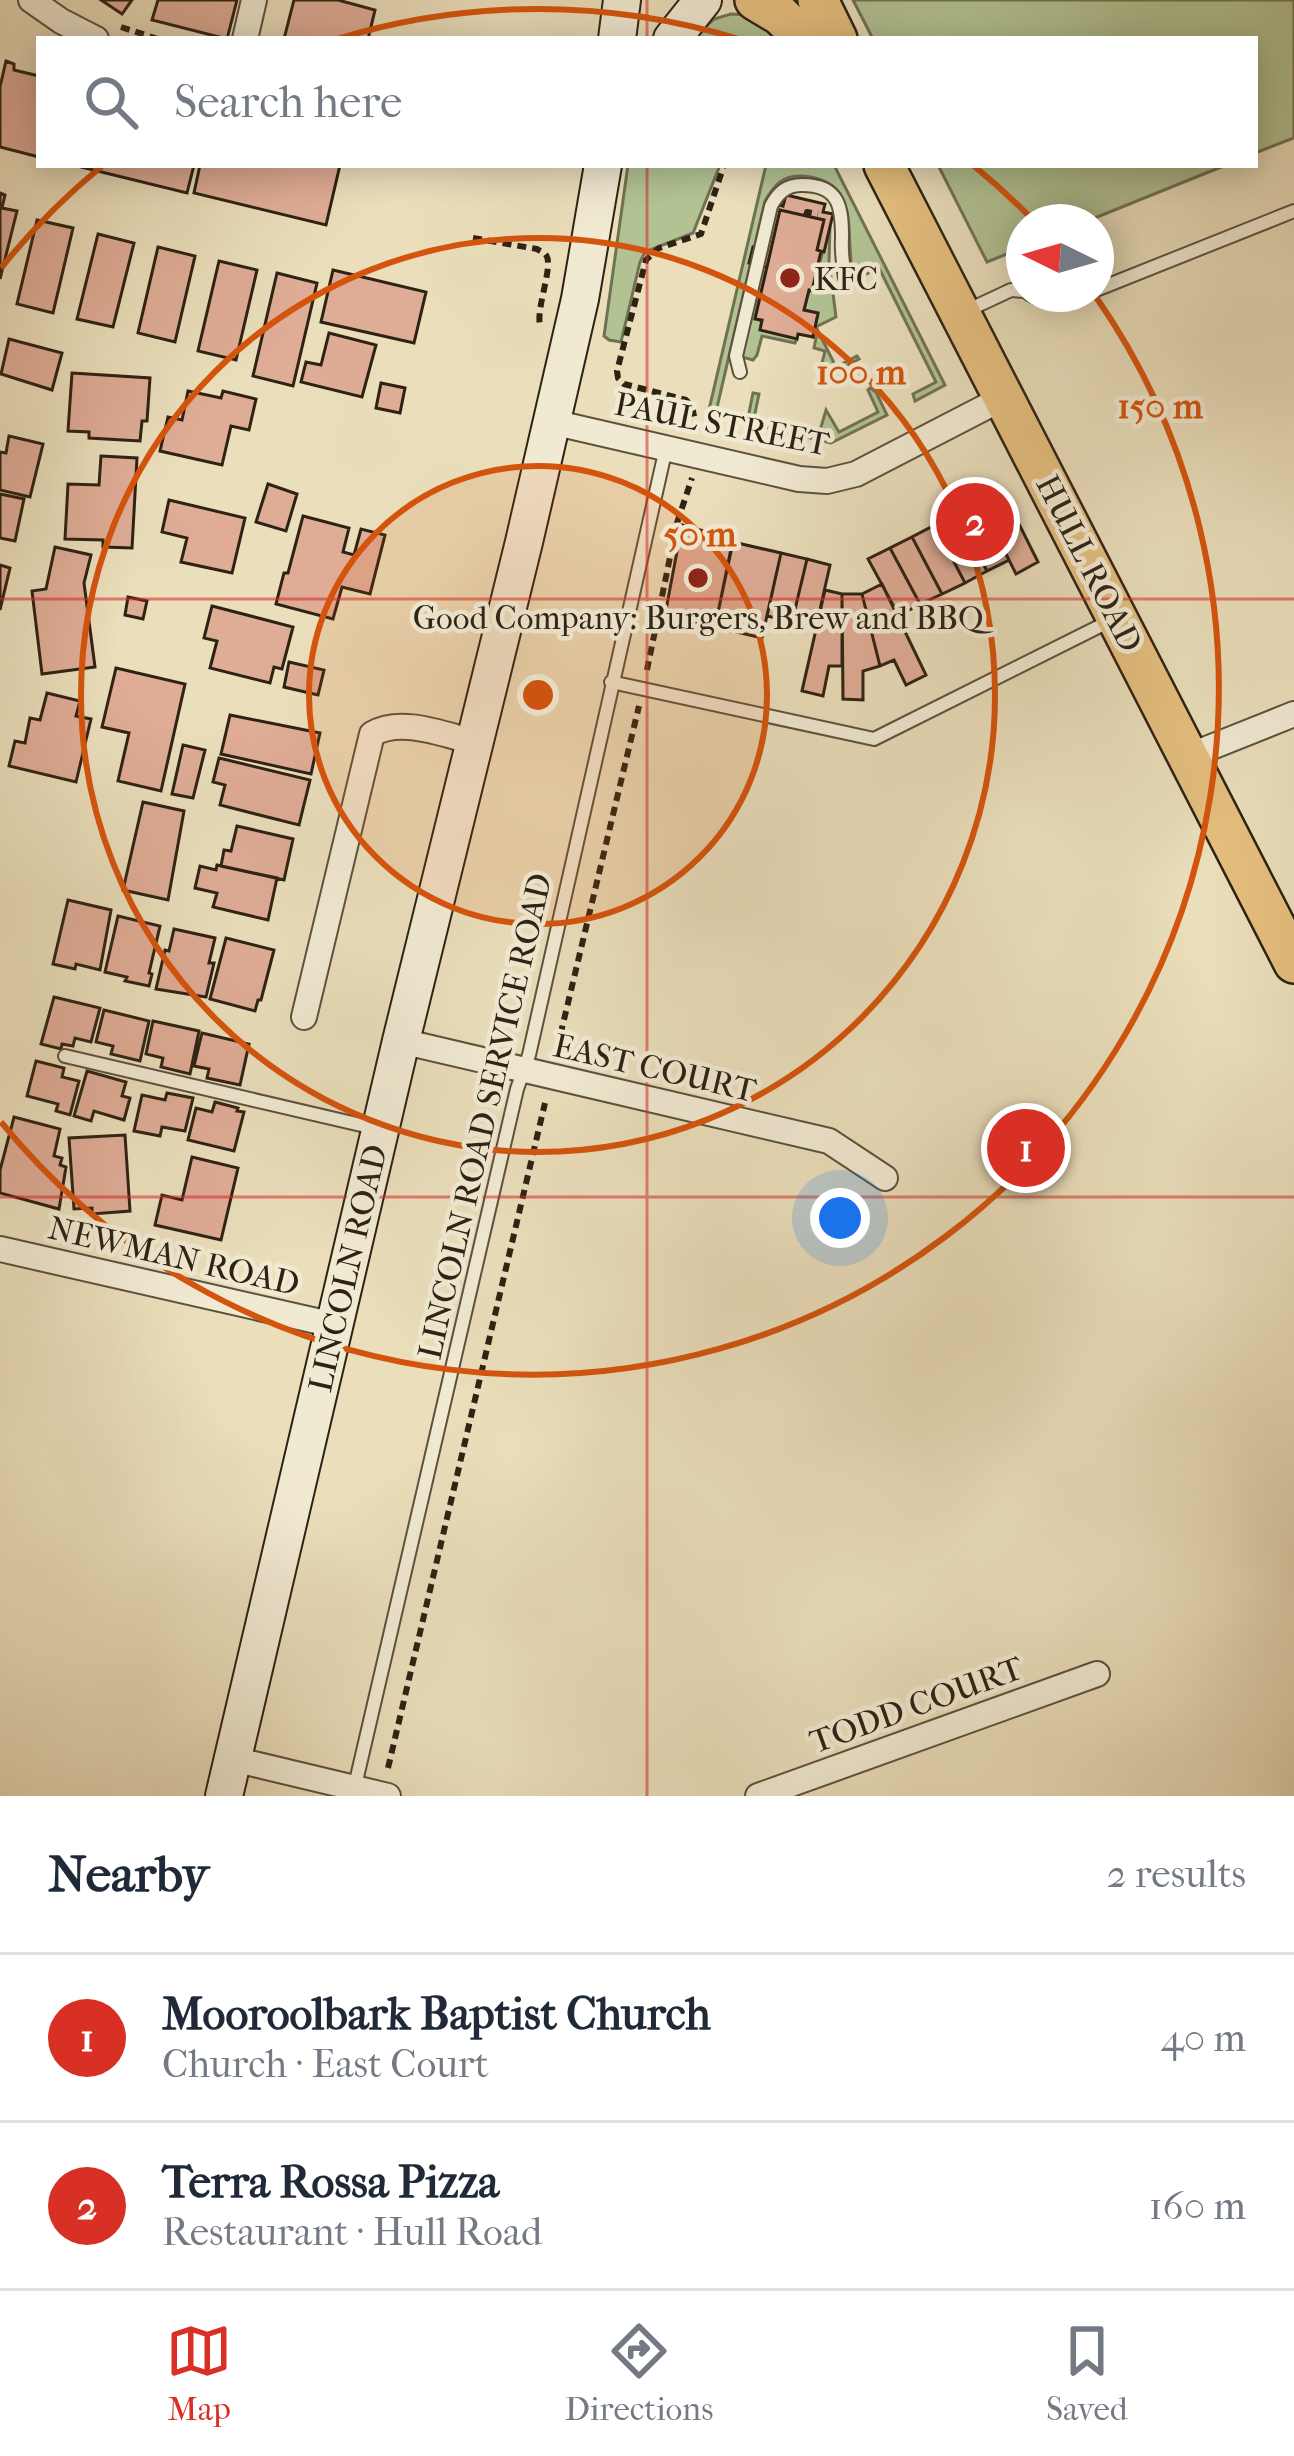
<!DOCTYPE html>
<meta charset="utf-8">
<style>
body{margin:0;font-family:"IM FELL French Canon",serif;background:#f6f6f7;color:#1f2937}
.compass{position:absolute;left:1006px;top:204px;width:108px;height:108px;border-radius:50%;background:#fff;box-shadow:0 6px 30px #0003;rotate:275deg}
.you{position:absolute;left:840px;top:1218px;width:42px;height:42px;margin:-30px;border:9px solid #fff;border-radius:50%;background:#1a73e8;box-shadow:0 0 0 18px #1a73e833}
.badge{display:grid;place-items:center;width:78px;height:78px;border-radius:50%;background:#d93025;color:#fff;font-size:39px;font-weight:700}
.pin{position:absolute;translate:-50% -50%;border:6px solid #fff;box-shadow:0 3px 12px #0006}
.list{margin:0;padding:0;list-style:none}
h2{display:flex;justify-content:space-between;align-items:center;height:156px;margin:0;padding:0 48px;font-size:51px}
h2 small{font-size:39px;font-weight:400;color:#747a83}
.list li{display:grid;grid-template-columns:78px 1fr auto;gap:36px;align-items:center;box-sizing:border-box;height:168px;padding:0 48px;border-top:3px solid #e0e1e3}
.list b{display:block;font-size:45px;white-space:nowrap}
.list p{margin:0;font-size:39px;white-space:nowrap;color:#747a83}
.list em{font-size:39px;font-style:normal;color:#747a83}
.icon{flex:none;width:66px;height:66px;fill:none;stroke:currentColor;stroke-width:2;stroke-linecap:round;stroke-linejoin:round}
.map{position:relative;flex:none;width:1294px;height:1796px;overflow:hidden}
.search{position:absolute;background:#fff;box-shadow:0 6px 30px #0003;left:36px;right:36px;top:36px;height:132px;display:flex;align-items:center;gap:30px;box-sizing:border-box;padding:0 42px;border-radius:0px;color:#747a83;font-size:45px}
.sheet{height:492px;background:#fff}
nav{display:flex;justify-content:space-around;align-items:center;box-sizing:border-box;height:168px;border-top:3px solid #e0e1e3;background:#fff;font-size:33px;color:#747a83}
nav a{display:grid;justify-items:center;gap:6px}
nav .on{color:#d93025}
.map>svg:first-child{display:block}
</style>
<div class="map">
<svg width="1294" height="1796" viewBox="0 0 1294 1796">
<rect width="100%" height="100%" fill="#eadebb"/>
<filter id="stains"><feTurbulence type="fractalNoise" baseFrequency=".00167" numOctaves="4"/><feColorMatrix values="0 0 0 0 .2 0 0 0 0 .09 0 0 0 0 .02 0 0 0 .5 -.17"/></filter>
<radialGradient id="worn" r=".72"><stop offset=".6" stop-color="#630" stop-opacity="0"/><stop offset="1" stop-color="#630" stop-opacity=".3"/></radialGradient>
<!-- green -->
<path fill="#b2c293" stroke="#707254" stroke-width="3" d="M853 0H1294V138L1255 153V39H873Z
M731 14 750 15 786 39H693L714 19Z
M628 165H720L693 233 645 252 640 262 621 342 609 340 604 336Z
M766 165H834L945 385 915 401 913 394 936 382 879 268 862 276 853 275C844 234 863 180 802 176 783 175 774 185 765 201L715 416 708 414Z
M938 165H1226L1085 222H1024V247L987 262Z
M830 226 829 262 836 317 816 327 836 367 857 356 859 359 826 377 819 375 825 351 814 348 816 338 813 337 818 314 804 310 809 290H812Z
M763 266 767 267 755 318 797 339 795 343 762 336 757 355 753 360 742 357Z
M870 388 876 392 887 415 831 443 747 423 753 393 759 394 754 418 819 434 826 410 839 432 878 412 868 390Z"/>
<!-- building -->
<path fill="#dfac96" stroke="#2e2214" stroke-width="3" d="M101 0H132L122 14Z
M158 0H237L227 39 152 20Z
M294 0H338L375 10 368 39H284Z
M6 61 14 64V70L39 76V157L0 147V87Z
M73 165H194L187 193Z
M200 165H340L326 225 194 193Z
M0 193 5 195 2 208 17 211 0 279Z
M786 195 825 204 823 212 833 214 824 252 817 250 824 220 780 210 767 267 749 263 753 247 767 250 777 204 783 206Z
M780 210 824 220 817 250 821 251 812 291 809 290 804 310 818 313 813 337 798 334 797 339 760 330 762 320 755 319Z
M37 220 73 228 53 313 17 304Z
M98 234 134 243 113 327 77 319Z
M158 247 195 256 175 342 138 333Z
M219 261 257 270 236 360 198 351Z
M333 270 426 292 414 343 321 322Z
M277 273 317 283 293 386 253 376Z
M329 333 376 345 362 397 301 382 306 362 321 365Z
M9 339 62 353 52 390 1 374Z
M72 373 150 378 147 421H142L140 441 89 438V432L68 431Z
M381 383 405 388 400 413 376 408Z
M188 391 221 398 223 391 256 399 249 430 231 426 222 465 160 451 168 417 182 420Z
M9 436 43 444 30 497 0 490V452L6 453Z
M101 456 137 458 132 548 103 547V540L65 539 68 484 99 485Z
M268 484 297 494 286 531 256 522Z
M1002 490 1038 562 1016 574 980 502Z
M0 494 24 499 15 541 0 538Z
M169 500 245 518 232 573 181 562 187 538 162 532Z
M980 502 1009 560 987 571 957 514Z
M957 514 987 571 965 583 935 525Z
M303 516 349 528 343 552 354 555 361 529 385 535 370 594 342 587 333 619 276 604 284 573H288Z
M682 525 733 539 715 627 665 615Z
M935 525 965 583 942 594 912 537Z
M912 537 942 594 920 604 890 548Z
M733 542 781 553 762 638 715 627Z
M55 547 91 555 84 583 95 667 42 674 32 591 46 589Z
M890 548 920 604 899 616 868 559Z
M781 553 807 559 792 622 767 616Z
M807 559 830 565 816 627 792 622Z
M0 565 10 568 0 610Z
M882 584 926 675 906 685 894 660 880 666 862 594Z
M825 590 842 594V666H829L823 696 802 691Z
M842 594H862L880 666 863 671V700L843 699Z
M128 597 147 601 143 619 125 615Z
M212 606 293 627 282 669 274 667 270 683 210 668 217 641 204 638Z
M289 662 324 670 318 695 284 687Z
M116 668 185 684 161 791 118 781 129 733 102 727Z
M47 693 80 701 76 716 91 719 76 782 9 766 15 741 25 743 30 718 40 720Z
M230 715 320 733 311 774 221 754Z
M183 745 205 750 193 798 172 794Z
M219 758 310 780 299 825 220 805 225 785 213 782Z
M143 802 184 811 168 900 123 890Z
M237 826 293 839 284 880 221 866 224 850 231 851Z
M217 865 277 878 268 920 213 907 217 893 195 888 200 866 216 870Z
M68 900 111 910 100 970 76 964 75 969 53 964Z
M118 916 160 926 149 973 152 974 149 986 125 981 127 977 105 972Z
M174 929 215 938 209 963H214L206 997 156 989 165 950 169 951Z
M226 938 274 950 261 1000H258L255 1011 210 999Z
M54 997 100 1008 91 1042 75 1038 73 1046 62 1044 61 1049 41 1044Z
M104 1010 149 1021 140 1061 111 1054 113 1046 96 1042Z
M153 1021 199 1031 190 1074 161 1067 163 1058 146 1054Z
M202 1033 249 1044 240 1085 207 1078 209 1069 194 1066Z
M36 1061 64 1068 62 1077 79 1081 70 1115 56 1111 58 1104 27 1096Z
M87 1071 126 1082 122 1096 130 1098 124 1120 94 1111 91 1121 74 1116Z
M167 1093 193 1098 185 1131 162 1127 160 1136 134 1131 142 1095 165 1100Z
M215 1102 238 1108 237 1111 244 1112 234 1151 188 1140 196 1108 212 1112Z
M14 1117 60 1129 54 1156 62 1158 60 1165 66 1167 59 1209 0 1193V1170Z
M125 1135 130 1211 92 1214V1208L74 1209 69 1138Z
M192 1157 238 1168 221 1240 155 1225 162 1195 182 1200Z"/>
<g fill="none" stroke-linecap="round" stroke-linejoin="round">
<!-- service casing -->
<g stroke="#5d513e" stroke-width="16">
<path id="service" d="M1096 290 1294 211
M1029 294C1049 306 1065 303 1085 294
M964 312 1011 290 1024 291
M740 372 736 356 771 206C778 193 786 185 802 185 840 185 842 208 842 238 841 252 843 265 845 278
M611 682 874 739 1112 620
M65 1056 374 1128
M354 1790 517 1089 529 1055 666 448"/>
</g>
<!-- minor casing -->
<g stroke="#5d513e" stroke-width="28">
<path id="minor" d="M31 0 61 21 96 39
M245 39 254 0
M552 422 799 479 827 481 856 474 1003 398
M1189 756 1294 714
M304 1017 372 734C401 717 442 734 474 742
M401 1041 829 1141 885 1178
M0 1249 334 1325
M233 1759 388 1796
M758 1796 1097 1674"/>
</g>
<!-- secondary casing -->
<g stroke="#2e2214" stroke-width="40">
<path id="secondary" d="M617 39 622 0
M672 39 703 0
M224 1796 401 1041 524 542 580 299 603 165"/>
</g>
<!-- primary casing -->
<g stroke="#2e2214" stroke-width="44">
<path id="primary" d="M755 0 780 15 805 39
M818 0 837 39
M884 165 1294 963"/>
</g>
<!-- path -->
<path stroke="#2e2214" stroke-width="6" stroke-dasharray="9 6" stroke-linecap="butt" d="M121 27 158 39
M806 216 807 212 818 214
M473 238 537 249C540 251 544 252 546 255 554 265 536 307 540 325
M697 431 692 406 686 400 624 384 618 378 617 371 646 260 659 248 701 234 724 165
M647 670 677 523 692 478
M557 1049 639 706
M388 1768 545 1103"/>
<!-- service -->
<use href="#service" stroke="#f1ead3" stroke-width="12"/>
<!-- minor -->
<use href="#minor" stroke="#f1ead3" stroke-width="24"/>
<!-- secondary -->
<use href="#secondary" stroke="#f1ead3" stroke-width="36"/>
<!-- primary -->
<use href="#primary" stroke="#e5bf7e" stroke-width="39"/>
</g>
<!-- grid -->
<path fill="none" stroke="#d62828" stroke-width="3" stroke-opacity="0.55" d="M647 0V39M647 165V1796M0 599H1294M0 1197H1294"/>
<!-- distance rings -->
<circle cx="538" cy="695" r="229" fill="#d5540d" fill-opacity=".12"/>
<g fill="none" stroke="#d5540d" stroke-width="6">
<circle cx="538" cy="695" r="229"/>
<circle cx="538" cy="695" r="457"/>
<path d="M1 268A686 686 0 0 1 102 166M337 39A686 686 0 0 1 739 39M974 166A686 686 0 0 1 1031 218M1096 297A686 686 0 0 1 1 1122"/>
</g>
<!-- markers -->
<g fill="#8f2418" stroke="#f1ead3" stroke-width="4.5">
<circle cx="790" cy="278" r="12"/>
<circle cx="698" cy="578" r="12"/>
</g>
<g text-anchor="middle" stroke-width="9" stroke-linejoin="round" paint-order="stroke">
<!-- poi labels -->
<g font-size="33" fill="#2e2214" stroke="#f1ead3" text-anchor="start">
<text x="814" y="290">KFC</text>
<text x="698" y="629" text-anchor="middle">Good Company: Burgers, Brew and BBQ</text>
</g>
<!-- street labels -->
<g font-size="33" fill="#2e2214" stroke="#f1ead3">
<text transform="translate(722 423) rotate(11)" y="12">PAUL STREET</text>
<text transform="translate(1090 563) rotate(63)" y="12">HULL ROAD</text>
<text transform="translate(655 1067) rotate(13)" y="12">EAST COURT</text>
<text transform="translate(484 1116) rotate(-77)" y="12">LINCOLN ROAD SERVICE ROAD</text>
<text transform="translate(174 1255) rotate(13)" y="12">NEWMAN ROAD</text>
<text transform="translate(347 1268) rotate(-77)" y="12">LINCOLN ROAD</text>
<text transform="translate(916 1704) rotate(-20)" y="12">TODD COURT</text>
</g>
</g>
<circle cx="538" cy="695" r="18" fill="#d5540d" stroke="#f1ead3" stroke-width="6"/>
<g font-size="36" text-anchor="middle" font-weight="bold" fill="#d5540d" stroke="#f1ead3" stroke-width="9" stroke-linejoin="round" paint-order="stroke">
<text x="861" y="384">100 m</text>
<text x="1160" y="418">150 m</text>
<text x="700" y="546">50 m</text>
</g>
<rect width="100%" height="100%" filter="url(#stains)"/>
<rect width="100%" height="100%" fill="url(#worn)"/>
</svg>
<svg class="compass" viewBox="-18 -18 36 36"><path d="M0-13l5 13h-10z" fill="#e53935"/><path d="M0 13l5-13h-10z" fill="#747a83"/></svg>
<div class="you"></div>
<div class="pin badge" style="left:1026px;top:1148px">1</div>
<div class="pin badge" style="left:975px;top:522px">2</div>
<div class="search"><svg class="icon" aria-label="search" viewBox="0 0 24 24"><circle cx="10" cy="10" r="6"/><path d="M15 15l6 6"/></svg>Search here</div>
</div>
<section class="sheet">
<h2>Nearby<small>2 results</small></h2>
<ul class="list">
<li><span class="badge">1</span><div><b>Mooroolbark Baptist Church</b><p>Church · East Court</p></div><em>40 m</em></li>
<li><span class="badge">2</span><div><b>Terra Rossa Pizza</b><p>Restaurant · Hull Road</p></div><em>160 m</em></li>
</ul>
</section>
<nav>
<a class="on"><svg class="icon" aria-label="map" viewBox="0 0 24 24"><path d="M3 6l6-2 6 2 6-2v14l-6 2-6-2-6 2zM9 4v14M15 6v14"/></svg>Map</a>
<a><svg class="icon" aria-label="directions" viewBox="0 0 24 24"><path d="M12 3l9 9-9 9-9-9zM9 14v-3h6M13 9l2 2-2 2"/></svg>Directions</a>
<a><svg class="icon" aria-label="saved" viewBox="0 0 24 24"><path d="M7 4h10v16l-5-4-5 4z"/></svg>Saved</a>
</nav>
